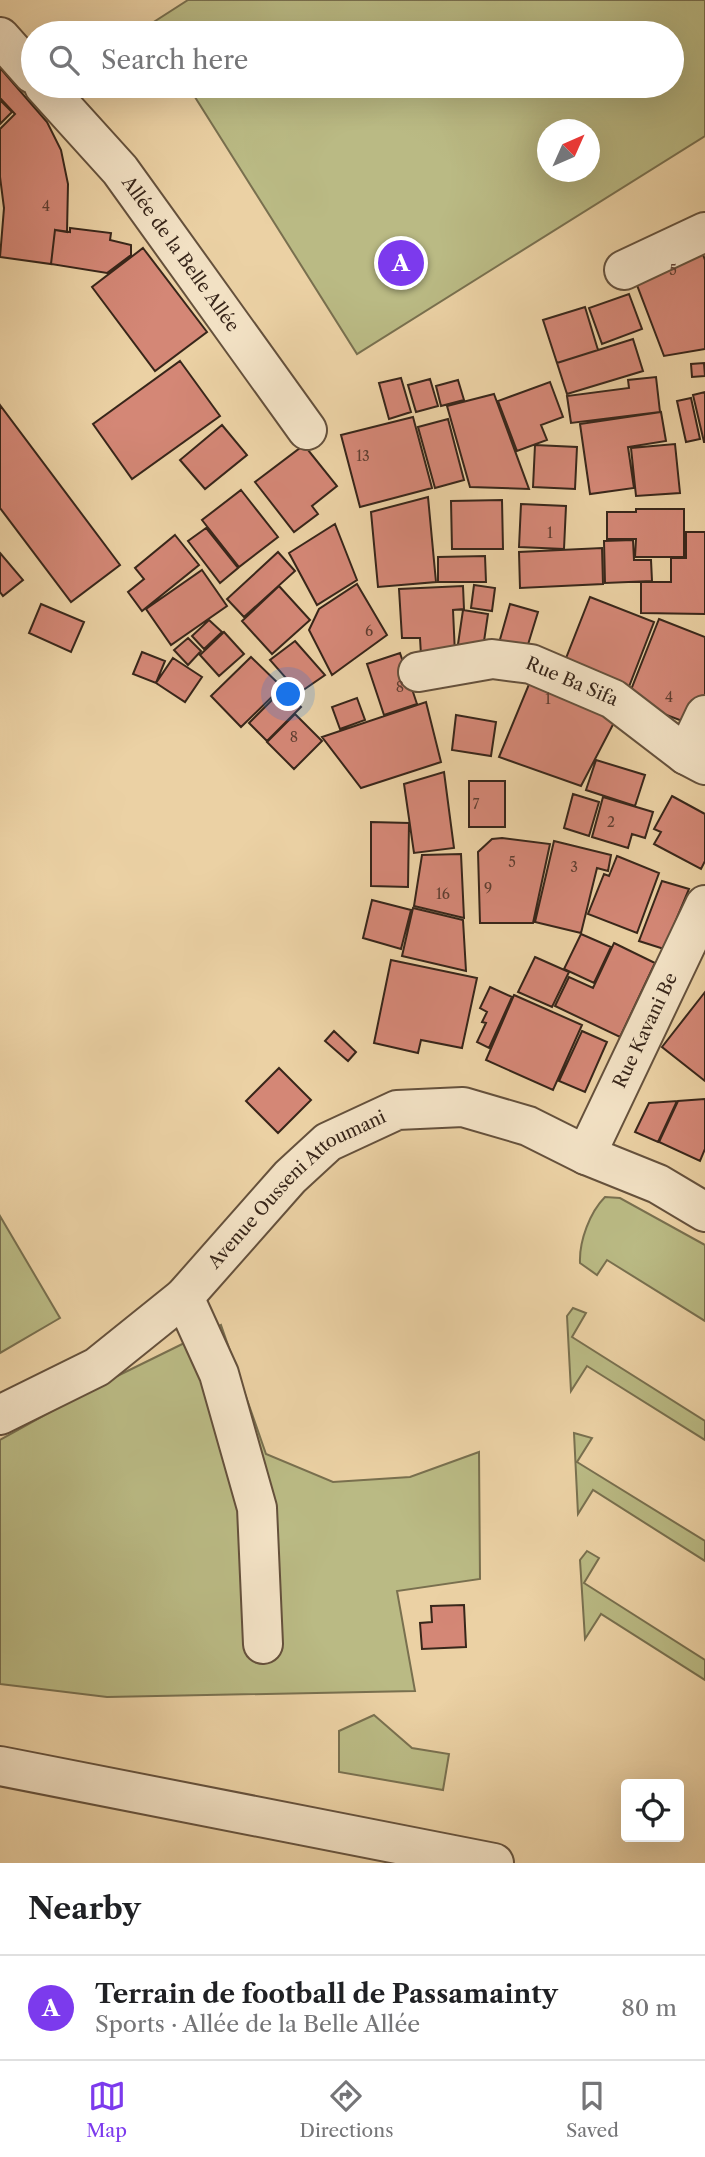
<!DOCTYPE html>
<meta charset="utf-8">
<style>
body{margin:0;font-family:"Libre Caslon Text",serif;background:#f2f2f2;color:#202124}
.controls{position:absolute;right:21px;bottom:21px;display:grid;overflow:hidden;border-radius:7px;box-shadow:0 7px 28px #0002}
.controls button{width:63px;height:63px;display:grid;place-items:center;padding:0;border:0;border-bottom:2px solid #e0e0e0;background:#fff;color:#202124;font:35px sans-serif}
.compass{position:absolute;left:537px;top:119px;width:63px;height:63px;border-radius:50%;background:#fff;box-shadow:0 7px 28px #0002;rotate:45deg}
.you{position:absolute;left:289px;top:695px;width:24px;height:24px;margin:-18px;border:5px solid #fff;border-radius:50%;background:#1a73e8;box-shadow:0 0 0 10px #1a73e833}
.badge{display:grid;place-items:center;width:46px;height:46px;border-radius:50%;background:#7c3aed;color:#fff;font-size:23px;font-weight:700}
.pin{position:absolute;translate:-50% -50%;border:4px solid #fff;box-shadow:0 2px 7px #0006}
.list{margin:0;padding:0;list-style:none}
h2{display:flex;justify-content:space-between;align-items:center;height:91px;margin:0;padding:0 28px;font-size:30px}
h2 small{font-size:23px;font-weight:400;color:#757577}
.list li{display:grid;grid-template-columns:46px 1fr auto;gap:21px;align-items:center;box-sizing:border-box;height:105px;padding:0 28px;border-top:2px solid #e0e0e0}
.list b{display:block;font-size:26px;white-space:nowrap}
.list p{margin:0;font-size:23px;white-space:nowrap;color:#757577}
.list em{font-size:23px;font-style:normal;color:#757577}
.icon{flex:none;width:38px;height:38px;fill:none;stroke:currentColor;stroke-width:2;stroke-linecap:round;stroke-linejoin:round}
.map{position:relative;flex:none;width:705px;height:1863px;overflow:hidden}
.search{position:absolute;background:#fff;box-shadow:0 7px 28px #0002;left:21px;right:21px;top:21px;height:77px;display:flex;align-items:center;gap:18px;box-sizing:border-box;padding:0 24px;border-radius:38px;color:#757577;font-size:26px}
.sheet{height:196px;background:#fff}
nav{display:flex;justify-content:space-around;align-items:center;box-sizing:border-box;height:98px;border-top:2px solid #e0e0e0;background:#fff;font-size:19px;color:#757577}
nav a{display:grid;justify-items:center;gap:4px}
nav .on{color:#7c3aed}
.map>svg:first-child{display:block}
</style>
<div class="map">
<svg width="705" height="1863" viewBox="0 0 705 1863">
<rect width="100%" height="100%" fill="#ebd1a4"/>
<filter id="stains"><feTurbulence type="fractalNoise" baseFrequency=".00286" numOctaves="4"/><feColorMatrix values="0 0 0 0 .2 0 0 0 0 .09 0 0 0 0 .02 0 0 0 .5 -.17"/></filter>
<radialGradient id="worn" r=".72"><stop offset=".6" stop-color="#630" stop-opacity="0"/><stop offset="1" stop-color="#630" stop-opacity=".3"/></radialGradient>
<!-- green -->
<path fill="#baba84" stroke="#79704f" stroke-width="2" fill-rule="evenodd" d="M188 0H705V136L357 354 188 86H672V33H154L149 25ZM548 130H590V172H548Z
M605 1197 620 1198 705 1245V1321L607 1260 597 1275 580 1263C579 1241 590 1212 605 1197Z
M0 1216 60 1318 0 1353Z
M573 1308 586 1313 572 1337 705 1421V1440L587 1366 571 1391 567 1316Z
M221 1325 266 1454 333 1482 410 1477 479 1452 480 1579 397 1591 415 1691 107 1697 0 1684V1440L101 1384Z
M574 1433 592 1438 577 1462 705 1541V1561L593 1490 578 1514Z
M587 1551 599 1558 584 1583 705 1660V1680L601 1614 585 1639 580 1560Z
M374 1715 412 1748 449 1754 443 1790 339 1772V1731Z"/>
<!-- building -->
<path fill="#d48776" stroke="#38261a" stroke-width="2" d="M0 68 47 122 61 150 68 184 67 232 55 230 51 264 0 257 4 208 0 177V129L15 114 0 98Z
M0 100 12 112 0 124Z
M70 228 111 233 110 240 131 245V255L107 273 51 264 55 230 70 232Z
M700 246 705 260V349L664 356 632 272Z
M143 248 207 332 155 371 92 287Z
M629 294 642 329 602 344 589 308Z
M585 307 598 350 557 363 543 320Z
M633 339 643 371 567 394 557 363Z
M180 361 220 416 132 479 93 424Z
M704 363 705 376 692 377 691 364Z
M656 377 660 412 571 423 567 396 629 388 628 380Z
M401 378 411 412 389 419 379 383Z
M430 379 438 406 416 412 408 385Z
M458 380 464 400 441 406 436 386Z
M550 382 563 417 541 425 547 440 517 451 498 401Z
M705 392V442H704L693 395Z
M494 394 529 489 470 487 447 406Z
M691 398 700 439 686 442 677 401Z
M0 405 120 565 71 602 0 508Z
M661 412 666 441 628 447 634 488 590 494 580 424Z
M413 417 432 488 360 507 341 435Z
M448 419 464 480 435 488 418 427Z
M222 425 247 455 205 489 180 460Z
M675 444 680 493 636 496 631 448Z
M304 445 337 486 312 506 318 514 294 532 255 482Z
M535 445 577 447 575 489 533 487Z
M241 490 278 537 239 567 202 520Z
M428 497 436 582 378 587 371 512Z
M502 500 503 549H452L451 501Z
M521 504 566 506 564 549 519 547Z
M636 509H684V557H635L636 539H607V512H636Z
M335 524 357 580 317 605 289 553Z
M206 528 238 568 220 583 188 541Z
M686 532H705V614L641 613V582H671V558H686Z
M175 535 199 565 142 611 128 592 144 579 135 568Z
M633 540 634 560H651L652 581 605 583 604 541Z
M602 548 603 584 520 588 519 552Z
M278 552 295 571 244 617 227 599Z
M0 553 23 580 3 596 0 592Z
M485 556 486 582H438V557Z
M202 570 227 606 171 645 146 609Z
M357 584 387 635 332 675 309 630 319 609Z
M474 585 495 588 492 611 471 608Z
M279 586 310 620 272 654 242 621Z
M463 586 464 609 453 610 455 654 421 655 420 638H402L399 589Z
M590 597 654 622 625 697 561 671Z
M41 604 84 622 71 652 29 633Z
M510 604 538 612 526 651 499 643Z
M463 610 488 614 482 655 457 651Z
M659 619 705 637V709L698 727 627 700Z
M209 620 222 632 204 649 192 636Z
M224 632 244 654 219 676 200 655Z
M188 638 201 651 188 665 174 650Z
M295 641 325 675 299 693 270 660Z
M142 652 165 661 156 683 133 674Z
M400 653 417 704 384 715 367 664Z
M251 657 282 687 241 727 211 696Z
M173 658 202 677 185 702 156 683Z
M532 677 619 713 581 786 499 757Z
M283 689 301 707 267 741 249 723Z
M357 698 365 720 340 729 332 707Z
M426 702 441 762 361 788 322 737Z
M295 714 322 741 294 769 267 742Z
M456 715 496 722 491 756 452 750Z
M596 760 645 775 635 806 586 790Z
M444 772 454 848 414 853 404 784Z
M469 781H505V827H469Z
M573 794 599 802 589 836 564 828Z
M672 796 705 814V861L701 869 654 844 661 832 654 829Z
M603 797 653 812 645 838 632 834 628 848 592 837Z
M371 822 409 823 408 887 371 886Z
M502 838 550 844 533 923H480L478 852 492 839Z
M554 841 611 855 608 871 597 868 581 933 535 922Z
M461 854 464 918 414 906 422 855Z
M617 856 659 873 637 933 588 914 604 874 609 876Z
M662 881 689 889 664 949 639 941Z
M372 900 411 910 401 949 363 938Z
M413 908 463 920 466 971 402 956Z
M581 934 611 947 594 983 564 969Z
M614 943 655 963 620 1037 555 1006 569 977 593 988Z
M535 957 569 972 552 1007 518 992Z
M391 960 477 978 462 1048 421 1040 418 1053 374 1043Z
M490 987 512 997 489 1048 477 1042 486 1023 482 1022 487 1012 480 1008Z
M705 992V1081L662 1047Z
M514 995 582 1025 553 1090 486 1060Z
M334 1031 356 1052 348 1061 325 1041Z
M582 1031 607 1042 585 1092 559 1081Z
M279 1068 311 1100 278 1133 246 1101Z
M705 1099V1149L700 1161 659 1142 678 1101Z
M677 1101 658 1142 635 1132 649 1103Z
M464 1605 466 1647 422 1649 420 1623 432 1622 431 1606Z"/>
<g fill="none" stroke-linecap="round" stroke-linejoin="round">
<!-- minor casing -->
<g stroke="#65513c" stroke-width="42">
<g id="minor">
<path d="M0 37 33 74"/>
<path id="s1" d="M44 86 120 170 307 430"/>
<path d="M624 270 705 232"/>
<path id="s2" d="M418 672 492 659 531 664 613 699 686 755 705 765"/>
<path d="M686 755 705 715"/>
<path id="s3" d="M586 1155 705 905"/>
<path d="M184 1297 219 1374 257 1508 263 1644"/>
<path id="s4" d="M0 1415 97 1367 184 1297 290 1177 328 1142 397 1110 463 1107 528 1126 586 1155 658 1184 705 1212"/>
<path d="M0 1766 494 1863"/>
</g>
</g>
<!-- minor -->
<use href="#minor" stroke="#f2e1c4" stroke-width="38"/>
</g>
<g text-anchor="middle" stroke-width="5" stroke-linejoin="round" paint-order="stroke">
<!-- number labels -->
<g font-size="14" fill="#5f3e31">
<text x="46" y="211">4</text>
<text x="673" y="275">5</text>
<text x="363" y="461">13</text>
<text x="550" y="538">1</text>
<text x="369" y="636">6</text>
<text x="400" y="692">8</text>
<text x="669" y="702">4</text>
<text x="548" y="704">1</text>
<text x="294" y="742">8</text>
<text x="476" y="809">7</text>
<text x="611" y="827">2</text>
<text x="512" y="867">5</text>
<text x="574" y="872">3</text>
<text x="488" y="893">9</text>
<text x="443" y="899">16</text>
</g>
<!-- street labels -->
<g font-size="18" fill="#38261a" stroke="#f2e1c4">
<text dy="6" stroke="none"><textPath href="#s1" startOffset="217">Allée de la Belle Allée</textPath></text>
<text dy="6" stroke="none"><textPath href="#s2" startOffset="159">Rue Ba Sifa</textPath></text>
<text dy="6" stroke="none"><textPath href="#s3" startOffset="138">Rue Kavani Be</textPath></text>
<text dy="6" stroke="none"><textPath href="#s4" startOffset="378">Avenue Ousseni Attoumani</textPath></text>
</g>
</g>
<rect width="100%" height="100%" filter="url(#stains)"/>
<rect width="100%" height="100%" fill="url(#worn)"/>
</svg>
<div class="controls">
<button><svg class="icon" aria-label="locate" viewBox="0 0 24 24"><circle cx="12" cy="12" r="6"/><path d="M12 2v4M12 18v4M2 12h4M18 12h4"/></svg></button>
</div>
<svg class="compass" viewBox="-18 -18 36 36"><path d="M0-13l5 13h-10z" fill="#e53935"/><path d="M0 13l5-13h-10z" fill="#757577"/></svg>
<div class="you"></div>
<div class="pin badge" style="left:401px;top:263px">A</div>
<div class="search"><svg class="icon" aria-label="search" viewBox="0 0 24 24"><circle cx="10" cy="10" r="6"/><path d="M15 15l6 6"/></svg>Search here</div>
</div>
<section class="sheet">
<h2>Nearby<small></small></h2>
<ul class="list">
<li><span class="badge">A</span><div><b>Terrain de football de Passamainty</b><p>Sports · Allée de la Belle Allée</p></div><em>80 m</em></li>
</ul>
</section>
<nav>
<a class="on"><svg class="icon" aria-label="map" viewBox="0 0 24 24"><path d="M3 6l6-2 6 2 6-2v14l-6 2-6-2-6 2zM9 4v14M15 6v14"/></svg>Map</a>
<a><svg class="icon" aria-label="directions" viewBox="0 0 24 24"><path d="M12 3l9 9-9 9-9-9zM9 14v-3h6M13 9l2 2-2 2"/></svg>Directions</a>
<a><svg class="icon" aria-label="saved" viewBox="0 0 24 24"><path d="M7 4h10v16l-5-4-5 4z"/></svg>Saved</a>
</nav>
